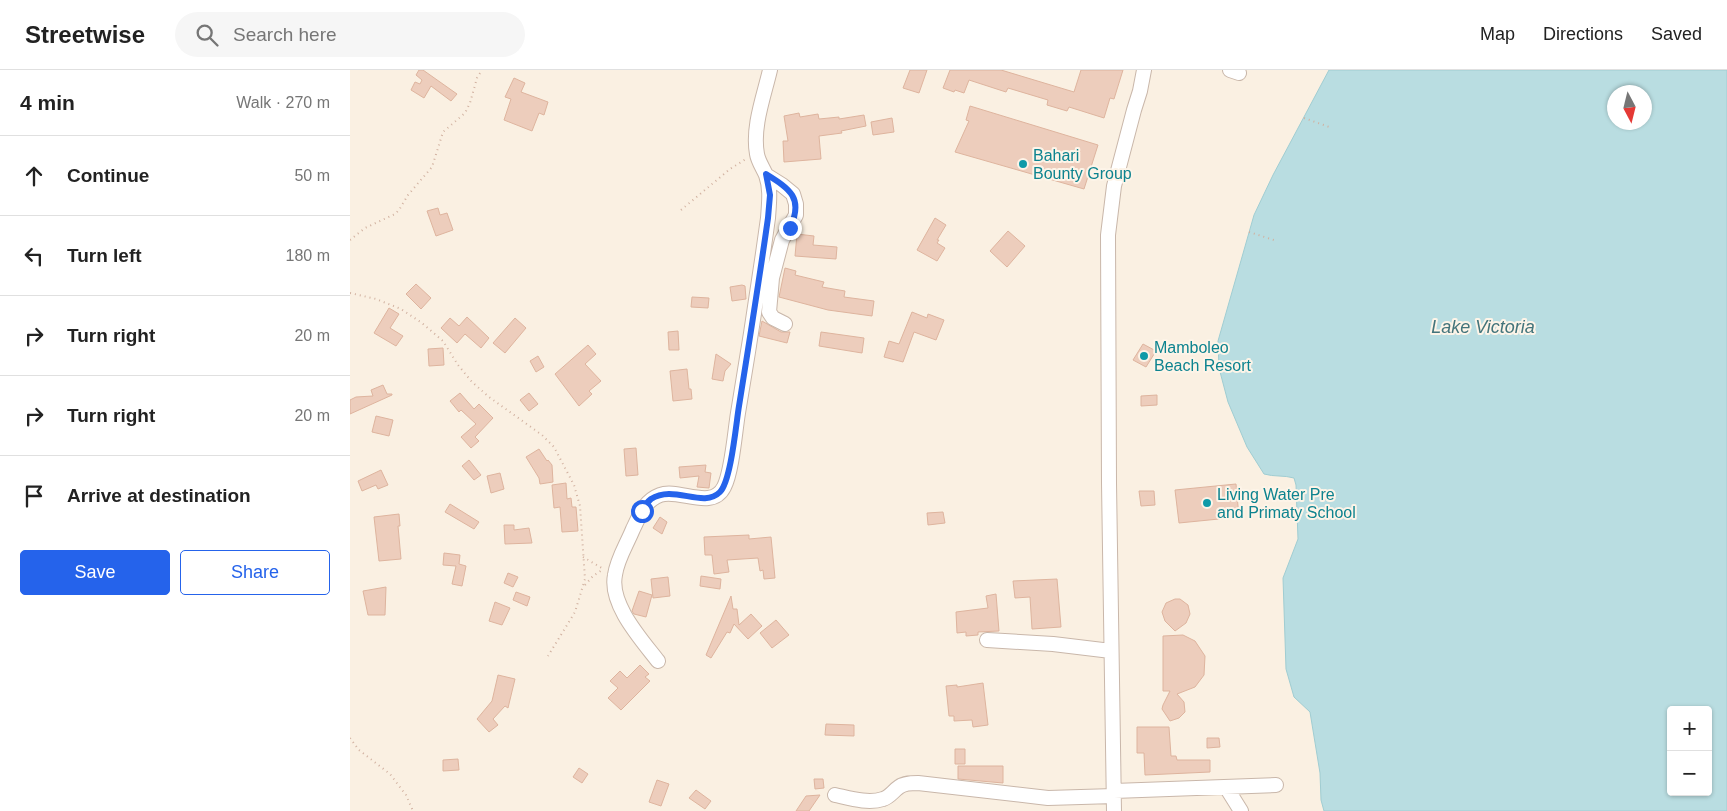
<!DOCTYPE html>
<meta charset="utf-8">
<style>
body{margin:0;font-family:Helvetica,sans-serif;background:#f6f6f6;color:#222}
.controls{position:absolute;right:15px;bottom:15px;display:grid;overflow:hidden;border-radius:5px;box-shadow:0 1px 4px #0004}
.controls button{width:45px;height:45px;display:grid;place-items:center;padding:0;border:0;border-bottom:1px solid #e0e0e0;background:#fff;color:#222;font:25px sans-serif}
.compass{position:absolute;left:1257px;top:15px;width:45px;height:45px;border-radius:50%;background:#fff;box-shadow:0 1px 4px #0004;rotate:173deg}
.stop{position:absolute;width:15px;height:15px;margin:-11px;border:4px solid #2563eb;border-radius:50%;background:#fff}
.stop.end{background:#2563eb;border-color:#fff;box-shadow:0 1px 5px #0008}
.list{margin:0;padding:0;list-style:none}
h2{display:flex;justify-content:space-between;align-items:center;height:65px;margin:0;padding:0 20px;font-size:21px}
h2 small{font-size:16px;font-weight:400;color:#767676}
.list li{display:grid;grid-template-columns:32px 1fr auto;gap:15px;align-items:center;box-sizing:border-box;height:80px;padding:0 20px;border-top:1px solid #e0e0e0}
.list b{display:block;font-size:19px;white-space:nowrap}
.list em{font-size:16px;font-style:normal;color:#767676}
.actions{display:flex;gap:10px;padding:15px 20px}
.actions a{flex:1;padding:11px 0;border:1px solid #2563eb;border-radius:5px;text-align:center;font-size:18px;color:#2563eb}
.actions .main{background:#2563eb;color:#fff}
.icon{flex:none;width:28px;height:28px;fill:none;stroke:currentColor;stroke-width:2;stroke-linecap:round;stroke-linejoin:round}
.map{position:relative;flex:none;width:1377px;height:741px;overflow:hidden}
header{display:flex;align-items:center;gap:30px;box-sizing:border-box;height:70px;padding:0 25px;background:#fff;border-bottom:1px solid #e0e0e0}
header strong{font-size:24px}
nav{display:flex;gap:28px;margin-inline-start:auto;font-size:18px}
.search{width:350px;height:45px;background:#f6f6f6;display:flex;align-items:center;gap:12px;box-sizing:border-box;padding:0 18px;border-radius:28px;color:#767676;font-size:19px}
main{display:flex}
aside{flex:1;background:#fff}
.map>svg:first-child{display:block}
</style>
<header>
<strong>Streetwise</strong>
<div class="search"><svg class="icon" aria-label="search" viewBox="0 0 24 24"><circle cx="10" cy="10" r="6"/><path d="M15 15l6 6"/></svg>Search here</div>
<nav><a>Map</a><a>Directions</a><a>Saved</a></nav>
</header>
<main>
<aside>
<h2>4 min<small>Walk · 270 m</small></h2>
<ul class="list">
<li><svg class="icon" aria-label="ahead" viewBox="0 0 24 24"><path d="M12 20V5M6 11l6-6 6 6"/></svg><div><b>Continue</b></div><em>50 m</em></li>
<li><svg class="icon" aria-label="left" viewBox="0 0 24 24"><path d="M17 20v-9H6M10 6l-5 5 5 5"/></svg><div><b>Turn left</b></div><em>180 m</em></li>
<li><svg class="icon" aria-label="right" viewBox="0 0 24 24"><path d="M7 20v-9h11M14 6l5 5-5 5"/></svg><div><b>Turn right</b></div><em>20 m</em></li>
<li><svg class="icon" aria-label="right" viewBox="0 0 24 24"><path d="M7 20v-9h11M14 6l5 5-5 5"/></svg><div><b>Turn right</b></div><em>20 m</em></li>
<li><svg class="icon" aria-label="arrive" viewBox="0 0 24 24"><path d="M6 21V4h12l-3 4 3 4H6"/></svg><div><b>Arrive at destination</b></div></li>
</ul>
<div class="actions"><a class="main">Save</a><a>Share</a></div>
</aside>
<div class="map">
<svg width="1377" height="741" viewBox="0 0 1377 741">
<rect width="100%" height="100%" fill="#faf0e2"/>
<!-- water -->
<path fill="#b9dde1" stroke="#a0cdd2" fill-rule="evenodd" d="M979 0H1377V741H974L971 730 970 703 960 642 944 627 936 599 933 508 948 469 946 415 944 408C934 405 924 407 914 404L897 377 878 332 869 298 868 271 904 145 923 105ZM1264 22H1294V52H1264ZM1321 640H1358V722H1321Z"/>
<!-- building -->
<path fill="#edcdbc" stroke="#deb49e" d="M69 0H73L107 24 101 31 81 16 74 28 61 20 65 12 70 14 72 10 66 5Z
M560 0H577L569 23 553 18Z
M600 0H651L724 22 731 0H773L764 29 760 28 754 48 719 37 717 41 697 35 698 30 658 18 656 22 619 10 614 23 605 20 604 22 593 18Z
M164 8 175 13 171 22 198 32 194 45 189 43 182 61 154 50 161 29 155 27Z
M620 36 748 75 734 119 605 82 619 51 616 50Z
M449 43 450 47 468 44 469 49 489 47V49L514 45 516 56 491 61 492 63 469 66 471 89 434 92 433 71H438L434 46Z
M542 48 544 62 523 65 521 52Z
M88 138 90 145 97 143 103 160 86 166 77 141Z
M585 148 596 155 587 170H589L587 173 595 178 587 191 567 180Z
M658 161 675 176 657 197 640 181Z
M447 164 464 166 463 175 487 177 486 189 445 186Z
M435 198 446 201 445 205 474 212 472 217 495 221 494 227 524 231 522 246 478 240 429 227Z
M66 214 81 228 71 239 56 224Z
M392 215 395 216 396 229 382 231 380 217Z
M342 227 359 228 358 238 341 237Z
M39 238 49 244 40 258 53 266 46 276 24 263Z
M562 242 577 248 578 244 594 250 586 270 564 262 553 292 534 287 539 271 549 274Z
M117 247 139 268 131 278 115 264 107 273 91 258 100 248 109 256Z
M165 248 176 258 155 283 143 273Z
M412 251 431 262H440L437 273 409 266Z
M328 261 329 280H319L318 262Z
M471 262 514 268 512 283 469 276Z
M793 274 806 281 796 297 783 290Z
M238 275 246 284 235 294 251 311 239 321 242 324 229 336 205 304Z
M93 278 94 295 79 296 78 279Z
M366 284 381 294 375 301 373 311 362 309Z
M188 286 194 297 186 302 180 291Z
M337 299 339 319H341L342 329 323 331 320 301Z
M33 315 37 324H42V325L0 344V330L6 327 23 326 21 320Z
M110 323 124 339 129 334 143 348 125 367 129 371 121 378 111 367 126 354 111 340 109 342 100 331Z
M179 323 188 334 179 341 170 330Z
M807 325V335L791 336V326Z
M26 346 43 350 39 366 22 362Z
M286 378 288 405 276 406 274 379Z
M189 379 197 391 198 390 202 395 203 412 190 414 189 408 176 387Z
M119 390 131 405 124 410 112 396Z
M356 395 355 402 361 403 359 418 347 417 349 406 330 408 329 397Z
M31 400 38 415 28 419 26 415 12 421 8 411Z
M150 403 154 419 141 423 137 406Z
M216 413 217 429 221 428 222 437H226L228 461 212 462 210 437 204 438 202 415Z
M886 414 889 447 829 453 825 420Z
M789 421H804L805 435 791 436Z
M100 434 129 452 124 459 95 442Z
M593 442 595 453 578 455 577 443Z
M49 444 50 456H48L51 489 29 491 24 447Z
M310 447 317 452 312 464 303 458Z
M154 455H164V460L179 458 182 473 155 474Z
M399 465V469L421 467 425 508 414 509 413 500 410 501 408 488 377 490 379 502 364 504 362 485H355L354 467Z
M94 483 110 485 109 494 116 496 112 516 102 514 106 496 93 495Z
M158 503 168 507 163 517 154 513Z
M351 506 371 509 370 519 350 516Z
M318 507 320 526 303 528 301 509Z
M707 509 711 557 682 559 680 527 665 528 663 511Z
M36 517 35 545H18L13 521Z
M289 521 302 525 296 547 284 544 282 541Z
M166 522 180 527 177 536 163 530Z
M646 524 649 561 628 562V565L616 566V562L607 563 606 542 638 538 636 526Z
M381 526 383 539H387L389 555 401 544 412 556 398 569 384 554 380 563 377 562 361 588 356 585Z
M825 529H830L838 535 840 544 836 553 825 561 815 551 812 542 816 533Z
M145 532 160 538 152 555 139 551Z
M426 550 439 565 422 578 410 563Z
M833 565 845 571 855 586 854 605 845 617 827 624 834 632 835 642 829 648 820 651 812 639 813 635 820 621H813V566Z
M290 595 299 604 295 607 300 611 271 640 258 628 268 618 260 611 270 601 277 608Z
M148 605 165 609 158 638 155 636 143 649 148 655 139 662 127 649 142 631Z
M633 613 638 655 623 657 622 650 604 651V646H599L596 616 607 615V617Z
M476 654 504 655V666L475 665Z
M787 657H819L821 686H826L827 690H860V702L795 705 794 683H787Z
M857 668H869L870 677 857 678Z
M605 679H615V694H605Z
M108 689 109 700 93 701V690Z
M608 696H653V713L608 709Z
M229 698 238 704 232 713 223 707Z
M464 709H473L474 718 465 719Z
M307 710 319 714 311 736 299 732Z
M346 720 361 731 355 739 339 728Z
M470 725 459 741H446L456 726Z"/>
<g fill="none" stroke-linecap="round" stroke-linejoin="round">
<!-- minor casing -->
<g stroke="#c9b7aa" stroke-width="16">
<path id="minor" d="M880 0 889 3
M416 105 432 115 443 124 446 134V145L432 170 422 208 419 242 423 248 435 254
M637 570 703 574 761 581
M308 591C291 569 259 534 265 505 267 489 277 474 283 459 290 445 294 431 310 425 329 418 362 441 374 417 382 402 385 361 388 343 399 278 409 213 418 148 419 133 421 119 416 105 413 98 408 91 407 84 402 57 414 26 420 0
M876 717 891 741
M764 721 926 715
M485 725C499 728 518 734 533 729 540 727 543 721 549 717 554 713 562 713 568 713L698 728 764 726
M764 741 759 413 758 165 764 116 784 40 790 21 794 0"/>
</g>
<!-- path -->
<path stroke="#d1b1a0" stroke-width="2" stroke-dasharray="1 4" stroke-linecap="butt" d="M954 48 982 58
M331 140 380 99 396 89
M899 162 927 171
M0 170 15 158 45 144 49 140 58 125 82 97 93 62 115 43 120 33 127 8 132 0
M0 223 26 229 51 239 72 253 93 271 108 295 122 312 139 327 192 365 204 377 224 415 230 436 235 509 225 542 198 586
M233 487 252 498
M235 515 243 506 252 500
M0 668 9 680 40 704 56 725 63 741"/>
<!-- minor -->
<use href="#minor" stroke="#fff" stroke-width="14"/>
</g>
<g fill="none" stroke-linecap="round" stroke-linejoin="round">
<!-- route -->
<path stroke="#2563eb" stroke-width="6" d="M292 441C294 437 297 432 301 429 324 414 353 439 370 422 381 411 386 354 389 336 399 274 409 211 418 148L420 125 416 104C440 119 454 128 440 158"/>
</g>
<!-- markers -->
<g fill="#0f9aa8" stroke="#fdf4e8" stroke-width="2">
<circle cx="673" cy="94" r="5"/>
<circle cx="794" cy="286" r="5"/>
<circle cx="857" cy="433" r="5"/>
</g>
<g text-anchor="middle" stroke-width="4" stroke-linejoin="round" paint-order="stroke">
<!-- culture labels -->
<g font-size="16" fill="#0d838f" stroke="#fdf4e8" text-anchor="start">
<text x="683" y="91">Bahari<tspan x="683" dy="18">Bounty Group</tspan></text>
<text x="804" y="283">Mamboleo<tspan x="804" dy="18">Beach Resort</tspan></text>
<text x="867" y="430">Living Water Pre<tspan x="867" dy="18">and Primaty School</tspan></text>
</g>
<!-- water labels -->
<g font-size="18" font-style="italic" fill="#43747b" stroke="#fdf4e8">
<text x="1133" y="263">Lake Victoria</text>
</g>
</g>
</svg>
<div class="controls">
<button>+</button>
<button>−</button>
</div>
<svg class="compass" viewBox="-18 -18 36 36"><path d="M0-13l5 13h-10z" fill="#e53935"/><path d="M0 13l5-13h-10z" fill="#767676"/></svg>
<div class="stop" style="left:292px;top:441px"></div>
<div class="stop end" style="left:440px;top:158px"></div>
</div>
</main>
